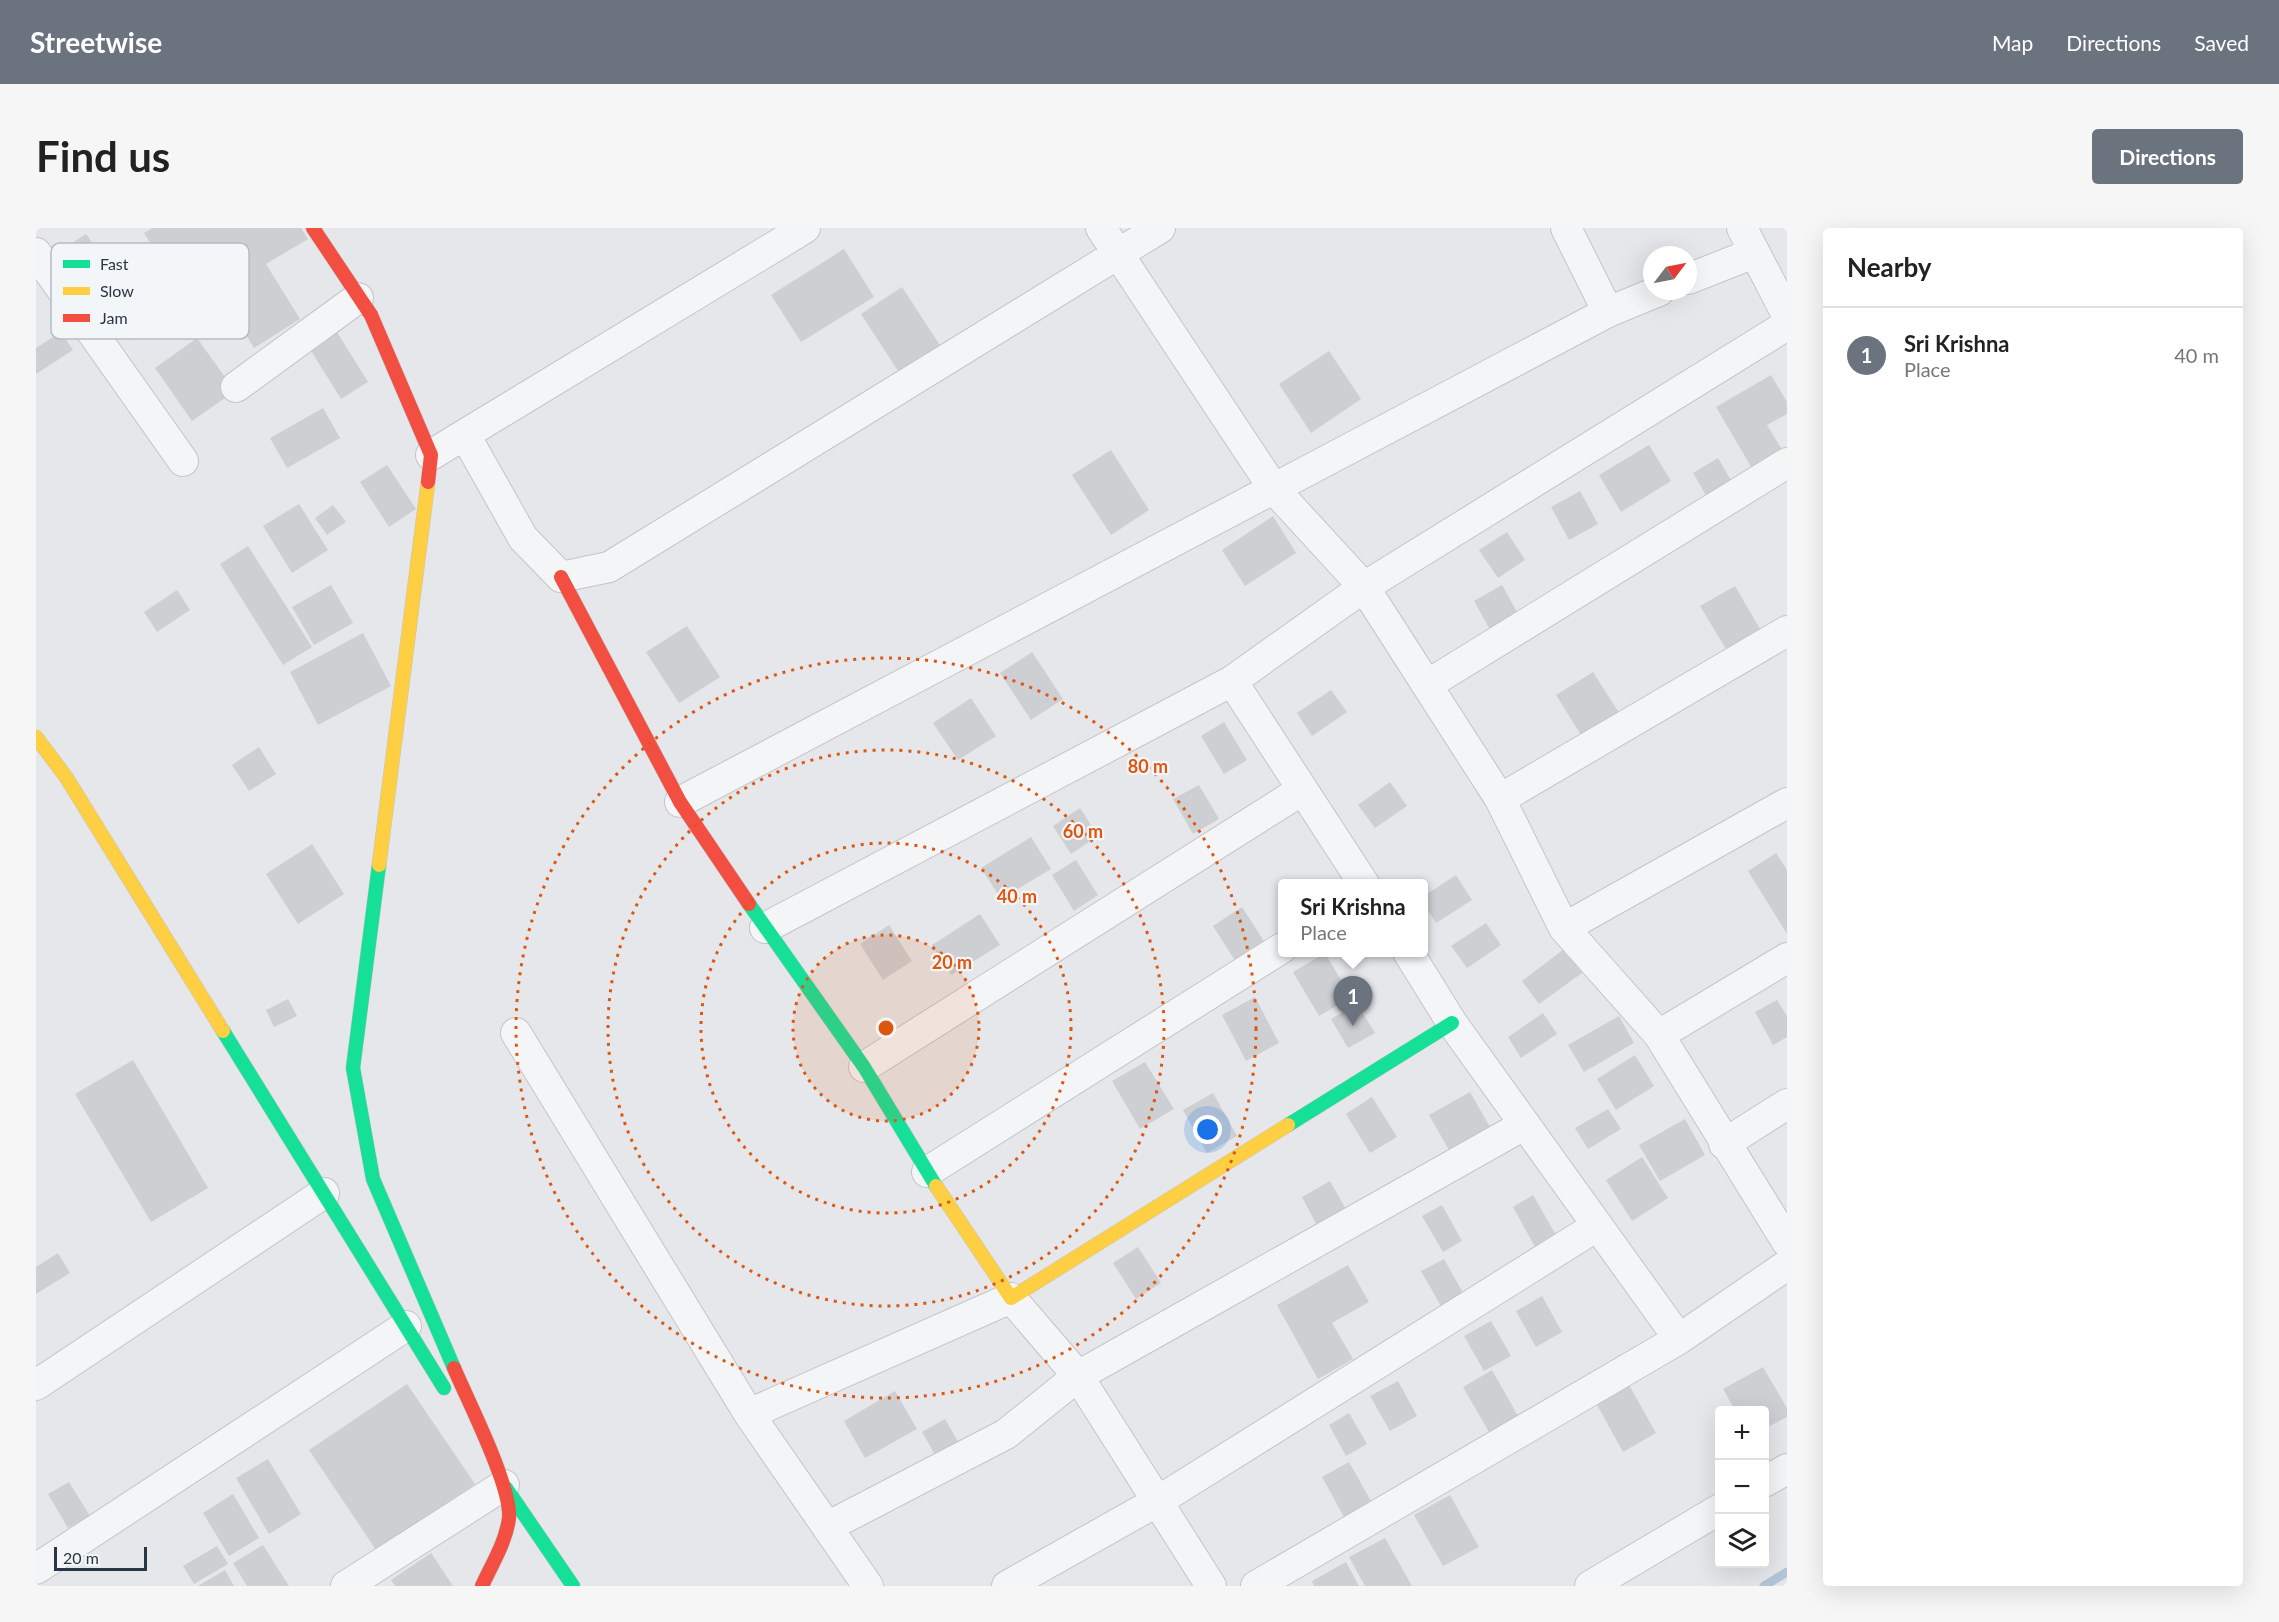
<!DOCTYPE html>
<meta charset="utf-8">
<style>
body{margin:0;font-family:Lato,sans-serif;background:#f6f6f6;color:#222}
.controls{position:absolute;right:18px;bottom:18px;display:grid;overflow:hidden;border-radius:6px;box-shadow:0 6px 24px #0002}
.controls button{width:54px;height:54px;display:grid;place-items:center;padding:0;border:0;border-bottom:2px solid #e0e0e0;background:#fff;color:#222;font:30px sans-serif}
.compass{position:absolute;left:1607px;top:18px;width:54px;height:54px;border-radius:50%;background:#fff;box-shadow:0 6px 24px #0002;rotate:58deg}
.scale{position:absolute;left:18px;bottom:15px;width:93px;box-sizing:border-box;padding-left:6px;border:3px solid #2a3545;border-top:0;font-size:16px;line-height:21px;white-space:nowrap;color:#2a3545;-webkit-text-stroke:4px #f3f6f9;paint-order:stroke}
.you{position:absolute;left:1172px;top:902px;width:21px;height:21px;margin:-15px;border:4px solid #fff;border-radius:50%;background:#1a73e8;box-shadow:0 0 0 9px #1a73e833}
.badge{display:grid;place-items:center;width:39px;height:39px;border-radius:50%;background:#6b737f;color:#fff;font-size:20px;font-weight:700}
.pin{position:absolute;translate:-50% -50px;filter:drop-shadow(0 2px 3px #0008)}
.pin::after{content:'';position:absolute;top:32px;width:21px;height:18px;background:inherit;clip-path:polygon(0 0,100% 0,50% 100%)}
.popup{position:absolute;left:1242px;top:651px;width:150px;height:78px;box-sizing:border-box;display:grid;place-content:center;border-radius:6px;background:#fff;filter:drop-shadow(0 2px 4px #0005);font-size:20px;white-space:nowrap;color:#767676}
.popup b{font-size:22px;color:#222}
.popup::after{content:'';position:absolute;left:50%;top:100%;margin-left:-12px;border:12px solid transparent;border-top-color:#fff}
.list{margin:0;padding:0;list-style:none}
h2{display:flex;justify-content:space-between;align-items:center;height:78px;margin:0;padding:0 24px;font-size:26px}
h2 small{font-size:20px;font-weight:400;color:#767676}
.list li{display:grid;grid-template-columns:39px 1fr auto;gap:18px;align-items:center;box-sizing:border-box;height:96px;padding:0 24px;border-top:2px solid #e0e0e0}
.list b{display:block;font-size:22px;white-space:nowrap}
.list p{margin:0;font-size:20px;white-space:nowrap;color:#767676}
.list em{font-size:20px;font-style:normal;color:#767676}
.icon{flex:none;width:33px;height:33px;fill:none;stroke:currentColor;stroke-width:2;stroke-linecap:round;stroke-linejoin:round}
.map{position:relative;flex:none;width:1751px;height:1358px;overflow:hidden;border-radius:6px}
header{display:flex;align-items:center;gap:36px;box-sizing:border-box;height:84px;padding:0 30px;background:#6b737f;color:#fff}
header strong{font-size:28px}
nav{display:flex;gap:33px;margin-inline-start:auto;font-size:21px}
.intro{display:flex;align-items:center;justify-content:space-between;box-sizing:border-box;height:144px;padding:0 36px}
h1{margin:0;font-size:42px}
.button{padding:15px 27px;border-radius:6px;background:#6b737f;color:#fff;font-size:21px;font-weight:700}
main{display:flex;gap:36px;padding:0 36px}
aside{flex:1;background:#fff;border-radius:6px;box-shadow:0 6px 24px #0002}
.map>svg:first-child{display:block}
</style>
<header>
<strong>Streetwise</strong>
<nav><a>Map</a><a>Directions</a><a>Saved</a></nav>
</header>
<div class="intro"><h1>Find us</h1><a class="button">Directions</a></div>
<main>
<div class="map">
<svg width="1751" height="1358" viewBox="0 0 1751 1358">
<rect width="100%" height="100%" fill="#e5e7ea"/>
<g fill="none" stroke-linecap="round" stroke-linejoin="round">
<!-- stream -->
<path stroke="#b3c5d6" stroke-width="9" d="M1728 1358 1751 1344"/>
</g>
<!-- building -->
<path fill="#cdcfd3" d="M117 0H265L272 11 230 36 264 91 218 120 189 72 160 89 108 5Z
M50 6 72 36 95 20 137 82 93 112 29 20Z
M808 21 838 69 765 114 735 67Z
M866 59 907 122 866 149 825 86Z
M299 101 332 154 305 171 272 118Z
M25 104 37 122 0 146V120Z
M161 110 199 163 156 193 119 140Z
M1293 123 1325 171 1275 205 1243 156Z
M1735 147 1751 174V186L1731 197 1751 230 1720 247 1680 179Z
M287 180 304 210 251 240 234 210Z
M1613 217 1635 253 1585 284 1563 247Z
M1075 222 1113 282 1075 307 1036 247Z
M1682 230 1700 261 1675 276 1657 245Z
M351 237 380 281 353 299 324 254Z
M1544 263 1562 296 1533 312 1515 279Z
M263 276 292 322 256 345 227 298Z
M297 277 310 294 291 307 279 290Z
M1237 288 1260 325 1209 358 1186 322Z
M1471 304 1489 332 1462 350 1443 322Z
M212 318 276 419 247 437 184 336Z
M295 357 317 395 278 417 256 379Z
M1466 357 1485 391 1457 407 1438 373Z
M1699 358 1727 406 1693 426 1664 378Z
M141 362 154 382 121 404 108 384Z
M651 398 684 449 643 475 610 424Z
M327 405 355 458 282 497 254 444Z
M996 424 1027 471 995 492 964 445Z
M1557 444 1587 491 1550 515 1520 467Z
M1295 462 1311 484 1276 508 1261 485Z
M935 470 960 508 922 532 897 495Z
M1188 494 1211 532 1188 546 1165 508Z
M223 519 240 546 213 563 196 537Z
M1354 554 1371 578 1339 600 1322 577Z
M1163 557 1183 591 1157 606 1137 571Z
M1044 580 1062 608 1035 626 1017 598Z
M995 609 1015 641 965 671 945 640Z
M276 616 308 666 262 696 230 646Z
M1740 625 1751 642V706L1712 643Z
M1040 632 1062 667 1038 683 1016 647Z
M1420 647 1436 672 1400 695 1388 676V668Z
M1206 679 1231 718 1202 737 1177 698Z
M944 686 964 717 915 747 896 717Z
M1450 695 1465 717 1431 740 1415 718Z
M853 697 876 733 847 752 824 716Z
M1528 721 1546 745 1503 776 1486 753Z
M1289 725 1315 769 1283 788 1257 744Z
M1219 769 1243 815 1210 833 1186 787Z
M252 771 261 788 238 799 230 782Z
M1741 772 1751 788V809L1737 817 1719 784Z
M1321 776 1339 805 1312 820 1295 791Z
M1507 785 1521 806 1485 830 1472 809Z
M1583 788 1598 815 1548 844 1532 817Z
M1599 827 1618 858 1580 882 1561 851Z
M97 832 172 960 115 994 39 866Z
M1109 834 1138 881 1104 901 1076 853Z
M1434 864 1454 899 1413 922 1393 887Z
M1177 865 1201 908 1171 925 1147 882Z
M1336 869 1361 909 1334 925 1310 886Z
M1572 881 1585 901 1552 921 1539 900Z
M1649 891 1669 927 1624 953 1603 917Z
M1606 929 1632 970 1596 993 1570 952Z
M1294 953 1316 992 1287 1009 1266 969Z
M1497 967 1520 1007 1499 1019 1477 979Z
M1406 977 1426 1013 1407 1024 1386 988Z
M1102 1019 1125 1055 1100 1071 1077 1035Z
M22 1025 34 1045 0 1066V1039Z
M1408 1031 1427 1065 1405 1078 1385 1043Z
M1312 1037 1333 1074 1296 1095 1317 1131 1282 1151 1241 1077Z
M1506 1068 1526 1104 1500 1119 1480 1083Z
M1455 1093 1475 1128 1448 1143 1428 1108Z
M1727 1139 1751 1180V1189L1728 1201V1182H1699L1687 1161Z
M1456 1142 1482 1188 1453 1204 1427 1159Z
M1362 1153 1381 1188 1354 1203 1334 1168Z
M371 1156 439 1256 340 1322 273 1222Z
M1593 1157 1620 1205 1587 1224 1560 1175Z
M859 1163 881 1201 829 1230 808 1193Z
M1313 1185 1331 1216 1310 1228 1293 1197Z
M909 1191 928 1224 905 1237 886 1204Z
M232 1231 265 1286 233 1306 200 1250Z
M1313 1234 1335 1273 1308 1289 1286 1249Z
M33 1254 54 1288 32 1300 12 1266Z
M197 1266 223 1310 193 1328 167 1285Z
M1414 1267 1443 1319 1407 1338 1378 1287Z
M1349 1310 1376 1358H1329L1313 1329Z
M227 1317 253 1358H211L197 1335Z
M181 1318 192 1336 158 1356 147 1338Z
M395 1325 417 1358H359L355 1352Z
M1310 1334 1323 1358H1278L1276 1353Z
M189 1342 198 1358H162Z"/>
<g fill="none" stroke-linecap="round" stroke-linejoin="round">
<!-- street casing -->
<g stroke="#c3c5c8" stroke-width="32">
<path id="street" d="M1065 0 1238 261 1328 359 1464 571 1528 700 1623 807 1751 1014
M1530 0 1572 84
M1706 0 1751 87
M0 25 147 233
M1652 51 1718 25
M200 159 322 70
M429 207 487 310 525 349 573 339 1124 0
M395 227 769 0
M1196 453 1328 656
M1391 457 1751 235
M1464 571 1751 403
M644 574 1572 84 1623 63
M729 700 1196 453 1328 359 1751 97
M1528 700 1751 575
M1372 724 1416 795 1643 1111
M480 805 713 1186 832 1358
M1623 807 1751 730
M828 839 1266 562
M1688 916 1751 876
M891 944 1246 720
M0 1157 288 965
M713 1186 975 1070 1042 1148 1175 1358
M1728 1254 1751 1241
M791 1299 970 1206 1042 1148 1488 897
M0 1341 370 1098
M310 1358 468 1257
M971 1358 1122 1273 1561 998
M1220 1358 1643 1111 1751 1037
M1554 1358 1684 1281"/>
</g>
<!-- fast casing -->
<g stroke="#c3c5c8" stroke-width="15">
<path id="fast" d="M343 637 317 840 337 951 418 1140
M713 676 828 839 900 958
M187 803 408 1160
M1252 897 1416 795
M470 1260 537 1358"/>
</g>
<!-- slow casing -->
<g stroke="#c3c5c8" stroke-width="15">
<path id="slow" d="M0 509 30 549 187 803
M343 637 392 254
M900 958 975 1070 1252 897"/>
</g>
<!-- jam casing -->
<g stroke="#c3c5c8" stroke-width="15">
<path id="jam" d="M277 0 335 87 395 227 392 254
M525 349 644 574 713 676
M418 1140C431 1171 476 1259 473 1290 470 1314 456 1336 446 1358"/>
</g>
<!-- street -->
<use href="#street" stroke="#f4f5f7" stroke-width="30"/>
<!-- fast -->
<use href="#fast" stroke="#16e098" stroke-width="14"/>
<!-- slow -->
<use href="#slow" stroke="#ffcf43" stroke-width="14"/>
<!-- jam -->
<use href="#jam" stroke="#f24e42" stroke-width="14"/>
</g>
<!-- distance rings -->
<circle cx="850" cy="800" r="93" fill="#de570f" fill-opacity=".12"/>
<g fill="none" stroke="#de570f" stroke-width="3" stroke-dasharray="3 6">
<circle cx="850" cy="800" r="93"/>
<circle cx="850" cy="800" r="185"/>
<circle cx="850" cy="800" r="278"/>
<circle cx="850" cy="800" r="370"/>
</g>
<!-- legend -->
<rect x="15" y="15" width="198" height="96" rx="9" fill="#f3f6f9" stroke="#b7bcc3" stroke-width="1.5"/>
<rect x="27" y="32" width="27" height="8" fill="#16e098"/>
<rect x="27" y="59" width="27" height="8" fill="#ffcf43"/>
<rect x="27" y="86" width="27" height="8" fill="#f24e42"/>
<g font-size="16" fill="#2a3545">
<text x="64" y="42">Fast</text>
<text x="64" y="69">Slow</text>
<text x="64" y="96">Jam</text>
</g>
<circle cx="850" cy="800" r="9" fill="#de570f" stroke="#f3f6f9" stroke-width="3"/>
<g font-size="18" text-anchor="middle" font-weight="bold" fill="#de570f" stroke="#f3f6f9" stroke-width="4.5" stroke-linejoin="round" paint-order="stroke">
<text x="1112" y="545">80 m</text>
<text x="1047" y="610">60 m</text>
<text x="981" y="675">40 m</text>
<text x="916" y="741">20 m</text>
</g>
</svg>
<div class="controls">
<button>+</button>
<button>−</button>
<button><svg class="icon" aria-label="layers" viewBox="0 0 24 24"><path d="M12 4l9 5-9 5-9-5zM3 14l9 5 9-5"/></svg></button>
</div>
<svg class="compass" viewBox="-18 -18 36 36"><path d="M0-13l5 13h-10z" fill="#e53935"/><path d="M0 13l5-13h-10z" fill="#767676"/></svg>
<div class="scale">20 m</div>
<div class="you"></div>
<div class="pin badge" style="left:1317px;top:798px">1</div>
<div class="popup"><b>Sri Krishna</b>Place</div>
</div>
<aside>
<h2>Nearby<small></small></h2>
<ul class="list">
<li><span class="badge">1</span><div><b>Sri Krishna</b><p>Place</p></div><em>40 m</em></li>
</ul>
</aside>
</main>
